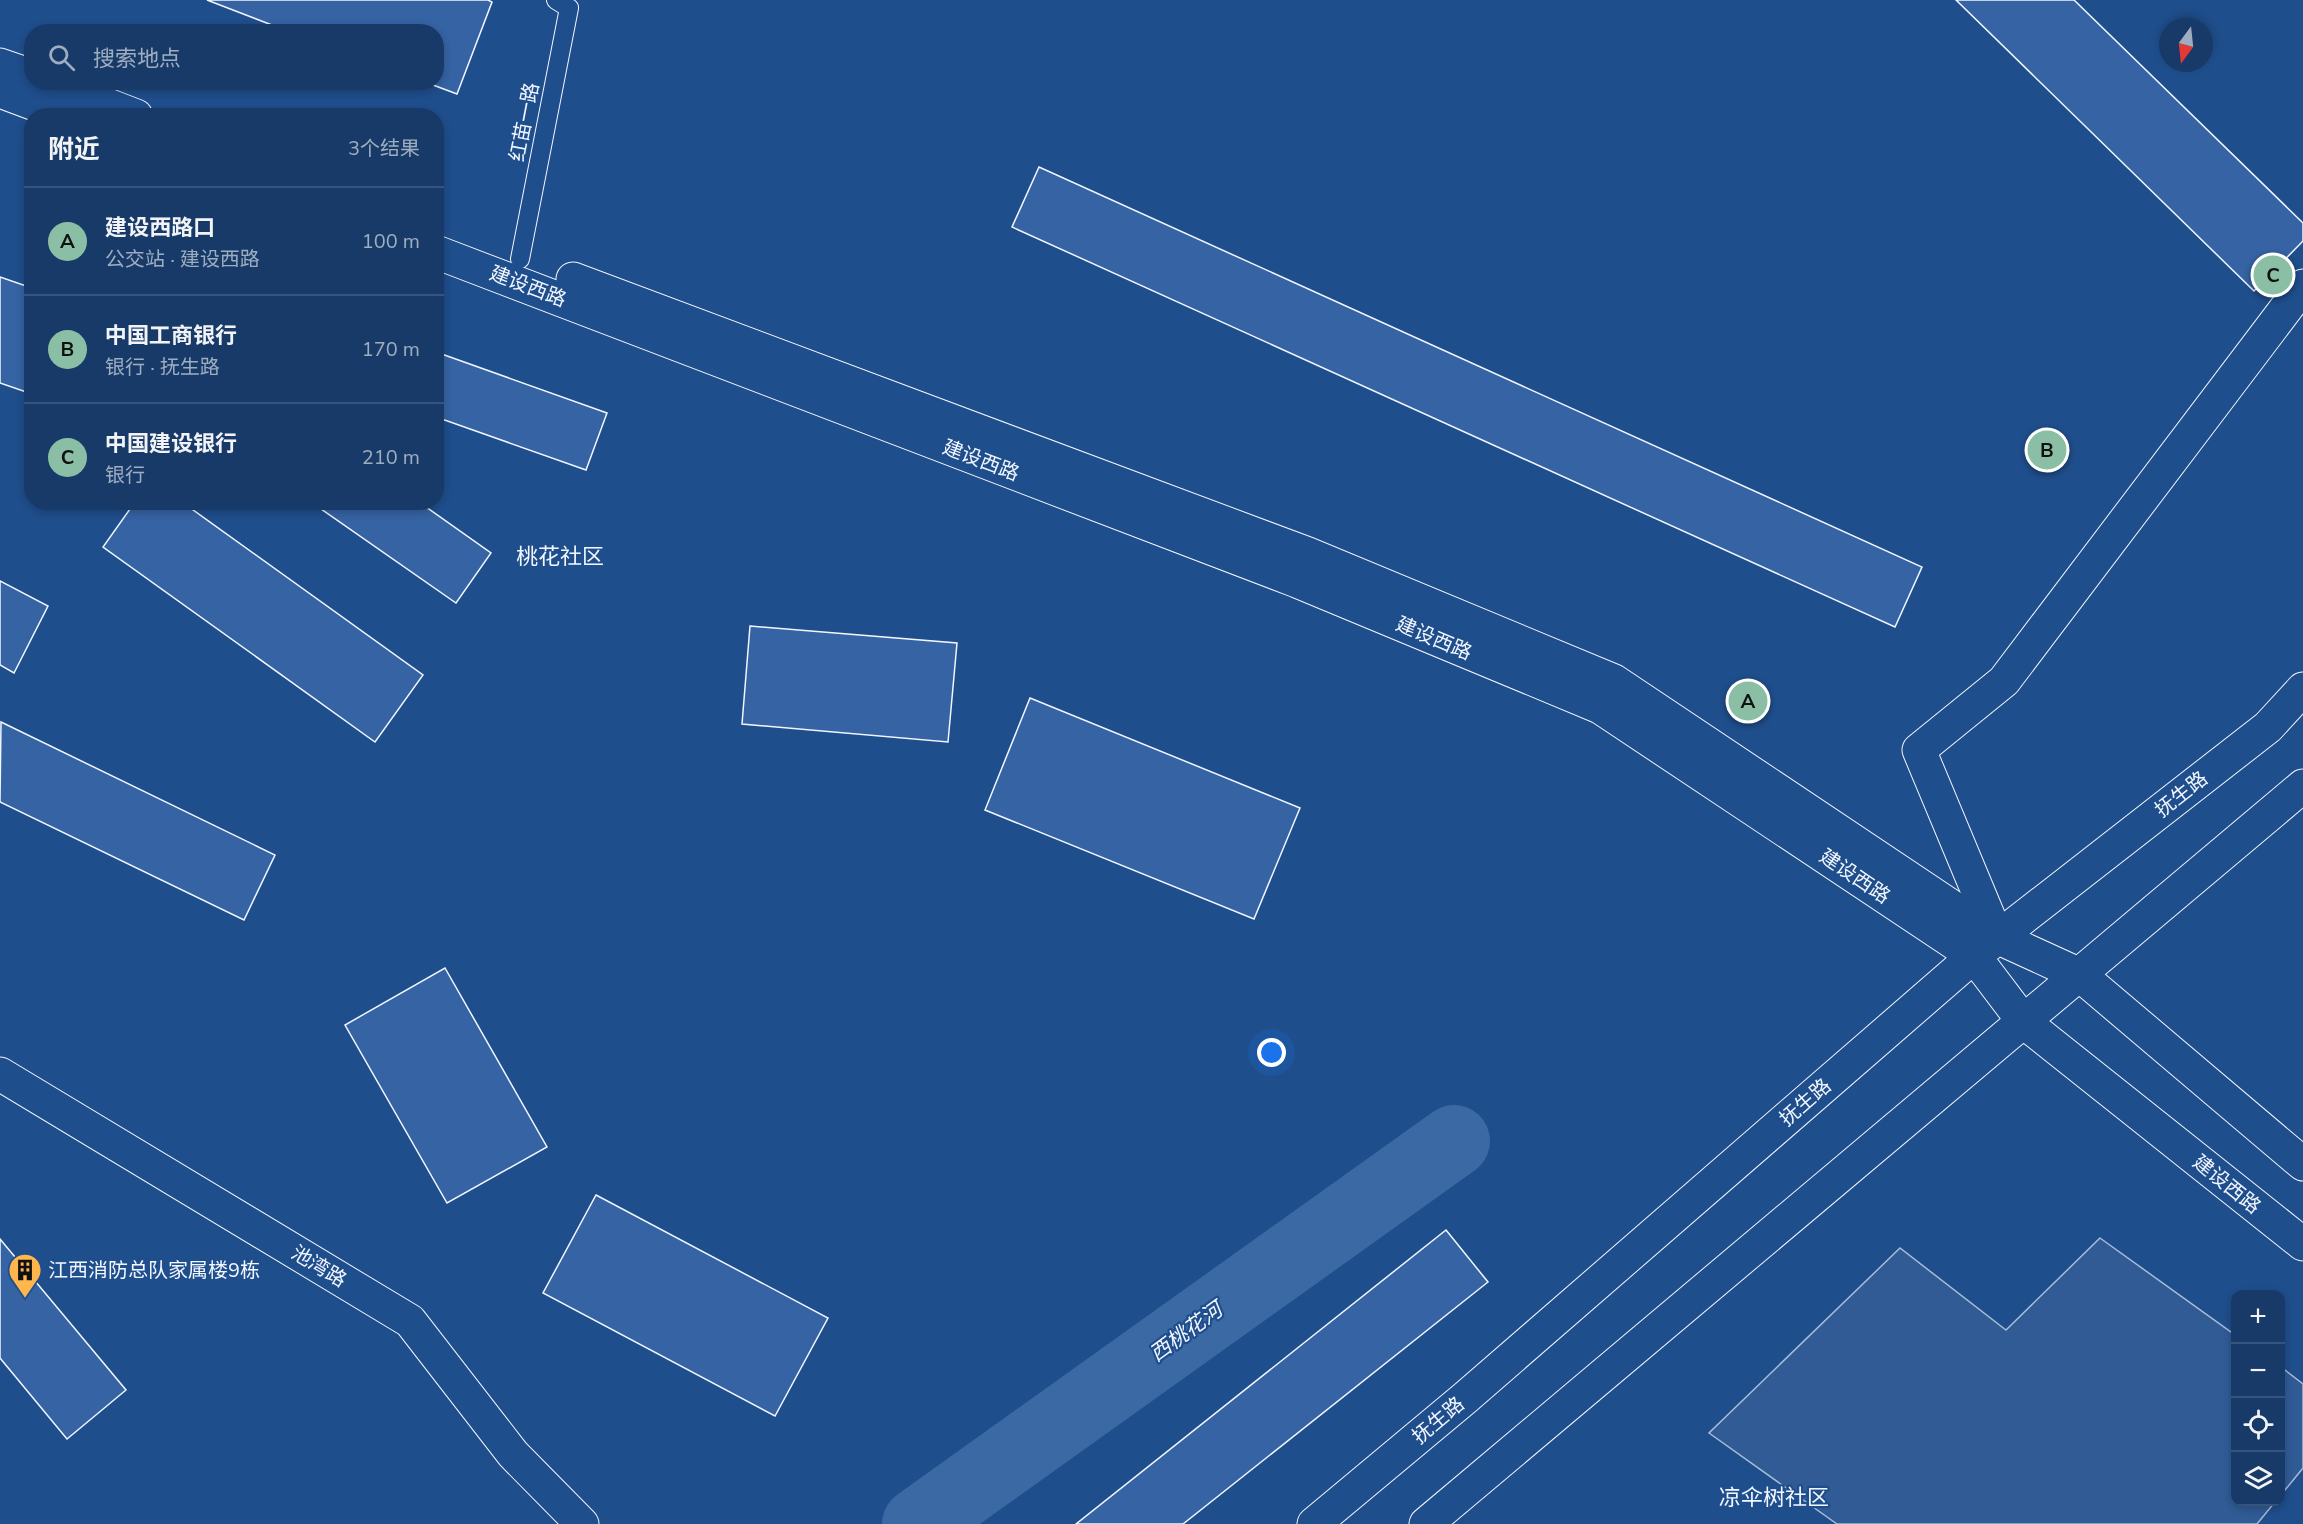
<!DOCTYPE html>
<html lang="zh">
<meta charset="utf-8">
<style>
body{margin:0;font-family:"Nunito Sans","Noto Sans SC",sans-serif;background:#20416f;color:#f1f3f6}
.controls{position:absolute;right:18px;bottom:18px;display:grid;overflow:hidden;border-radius:12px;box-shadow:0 3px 9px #0003}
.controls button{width:54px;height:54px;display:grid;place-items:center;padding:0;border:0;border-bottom:2px solid #36547d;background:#173a69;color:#f1f3f6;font:30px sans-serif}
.compass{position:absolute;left:2159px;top:18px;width:54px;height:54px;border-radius:50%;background:#173a69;box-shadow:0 3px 9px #0003;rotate:195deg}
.you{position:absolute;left:1272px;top:1053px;width:21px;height:21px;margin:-15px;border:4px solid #fff;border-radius:50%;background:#1a73e8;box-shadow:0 0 0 9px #1a73e833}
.badge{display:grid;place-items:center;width:39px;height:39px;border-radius:50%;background:#8abfa5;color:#111;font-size:20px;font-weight:700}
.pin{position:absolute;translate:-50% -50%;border:3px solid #fff;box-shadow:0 2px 6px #0006}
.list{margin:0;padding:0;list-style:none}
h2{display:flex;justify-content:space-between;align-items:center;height:78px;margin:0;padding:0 24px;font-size:26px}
h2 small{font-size:20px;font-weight:400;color:#9eadc0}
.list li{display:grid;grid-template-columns:39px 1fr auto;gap:18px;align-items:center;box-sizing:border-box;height:108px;padding:0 24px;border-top:2px solid #36547d}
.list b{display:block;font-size:22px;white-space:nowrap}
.list p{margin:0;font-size:20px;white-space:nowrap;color:#9eadc0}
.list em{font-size:20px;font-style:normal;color:#9eadc0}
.icon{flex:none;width:33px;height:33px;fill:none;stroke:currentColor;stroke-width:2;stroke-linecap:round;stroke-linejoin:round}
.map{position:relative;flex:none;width:2303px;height:1524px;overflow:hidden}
.search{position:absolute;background:#173a69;box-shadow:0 3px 9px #0003;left:24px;top:24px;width:420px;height:66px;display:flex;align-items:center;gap:15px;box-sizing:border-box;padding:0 21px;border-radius:24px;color:#9eadc0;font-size:22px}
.panel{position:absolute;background:#173a69;box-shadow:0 3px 9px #0003;left:24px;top:108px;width:420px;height:402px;border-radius:24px}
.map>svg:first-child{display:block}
</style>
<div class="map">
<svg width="2303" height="1524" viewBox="0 0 2303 1524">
<rect width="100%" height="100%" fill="#1f4e8c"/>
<!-- parking -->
<path fill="#305b95" stroke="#a8bbd7" stroke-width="1.5" d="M2100 1238 2235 1335 2236 1502H2275L2257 1524H1837L1709 1433 1900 1248 2006 1330Z
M2281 1367 2303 1384V1468L2281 1495Z"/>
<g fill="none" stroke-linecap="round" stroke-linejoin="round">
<!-- river -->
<path stroke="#3b69a3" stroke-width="72" d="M918 1524 1454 1141"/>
</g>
<!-- building -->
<path fill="#3563a3" stroke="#f2f6ff" stroke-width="1.5" d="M207 0H488L492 2 457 94 425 82H436V32H290Z
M1956 0H2074L2303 223V241L2254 291Z
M1039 167 1922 567 1895 627 1012 227Z
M0 277 32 288V394L0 383Z
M436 352 607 413 586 470 436 417Z
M135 502H182L423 675 375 742 103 547Z
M311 502H419L491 553 456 603Z
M0 581 48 606 14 673 0 665Z
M750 626 957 643 948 742 742 724Z
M1030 698 1300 808 1254 919 985 810Z
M1 722 275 855 244 920 0 802Z
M445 968 547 1147 447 1203 345 1025Z
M596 1195 828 1318 775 1416 543 1293Z
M1446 1230 1488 1282 1183 1524H1076Z
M0 1239 126 1390 67 1439 0 1358Z"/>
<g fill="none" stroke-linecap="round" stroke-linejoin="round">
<!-- lane casing -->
<g stroke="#f2f6ff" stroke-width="20">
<path id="lane" d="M520 259 569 8 556 0"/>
</g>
<!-- street casing -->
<g stroke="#f2f6ff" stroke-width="35">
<path id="street" d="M1997 937 1919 750 2004 681 2303 286
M0 1074 410 1321 513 1454 582 1524"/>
</g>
<!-- secondary casing -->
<g stroke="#f2f6ff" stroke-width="35">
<path id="secondary" d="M0 65 32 76
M48 82 136 116
M0 91 67 116
M436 252 1297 581 1600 707 1974 956 2024 1022 2303 1244
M573 279 1308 554 1614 681 1997 937 2080 975 2303 1164
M1314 1524 1465 1398 1974 956 2268 727 2303 689
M1426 1524 2303 786"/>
</g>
<!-- lane -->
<use href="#lane" stroke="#1f4e8c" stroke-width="18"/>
<!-- street -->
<use href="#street" stroke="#1f4e8c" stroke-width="33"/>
<!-- secondary -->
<use href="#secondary" stroke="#1f4e8c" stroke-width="33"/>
</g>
<!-- icons -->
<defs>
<g id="building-pin" transform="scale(1.725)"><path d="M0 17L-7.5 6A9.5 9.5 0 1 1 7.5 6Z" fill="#ffb74d" stroke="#1f4e8c"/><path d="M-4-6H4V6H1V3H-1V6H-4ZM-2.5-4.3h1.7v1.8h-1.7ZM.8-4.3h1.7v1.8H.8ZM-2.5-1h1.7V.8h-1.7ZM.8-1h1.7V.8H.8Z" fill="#111"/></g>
</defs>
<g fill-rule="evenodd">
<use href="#building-pin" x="25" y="1270"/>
</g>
<g text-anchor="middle" stroke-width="4.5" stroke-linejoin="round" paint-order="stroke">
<!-- street labels -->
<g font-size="20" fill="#f2f6ff" stroke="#1f4e8c">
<text transform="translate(524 122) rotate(-79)" y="7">红苗一路</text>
<text transform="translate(528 286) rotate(21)" y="7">建设西路</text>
<text transform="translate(981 460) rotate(21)" y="7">建设西路</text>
<text transform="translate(1434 638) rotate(23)" y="7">建设西路</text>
<text transform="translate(2181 794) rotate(-38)" y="7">抚生路</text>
<text transform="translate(1855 876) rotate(34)" y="7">建设西路</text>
<text transform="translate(1805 1102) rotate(-41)" y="7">抚生路</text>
<text transform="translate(2227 1184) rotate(39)" y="7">建设西路</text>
<text transform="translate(319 1266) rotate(31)" y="7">池湾路</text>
<text transform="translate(1438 1420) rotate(-40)" y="7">抚生路</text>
</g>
<!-- poi labels -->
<g font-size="20" fill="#f2f6ff" stroke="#1f4e8c" text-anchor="start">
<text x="48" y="1277">江西消防总队家属楼9栋</text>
</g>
<!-- water labels -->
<g font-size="21" font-style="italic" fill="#f2f6ff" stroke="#1f4e8c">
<text transform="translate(1186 1332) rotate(-36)" y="7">西桃花河</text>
</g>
<!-- quarter labels -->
<g font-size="22" fill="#f2f6ff" stroke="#1f4e8c">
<text x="560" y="564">桃花社区</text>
<text x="1774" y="1505">凉伞树社区</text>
</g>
</g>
</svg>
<div class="controls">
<button>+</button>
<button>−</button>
<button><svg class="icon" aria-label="locate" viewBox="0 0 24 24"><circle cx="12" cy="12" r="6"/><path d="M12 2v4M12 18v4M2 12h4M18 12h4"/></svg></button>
<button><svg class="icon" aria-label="layers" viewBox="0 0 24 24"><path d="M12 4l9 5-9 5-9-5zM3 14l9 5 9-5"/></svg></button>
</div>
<svg class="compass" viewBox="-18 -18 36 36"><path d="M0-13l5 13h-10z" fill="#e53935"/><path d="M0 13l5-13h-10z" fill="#9eadc0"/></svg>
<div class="you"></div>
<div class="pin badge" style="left:1748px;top:701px">A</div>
<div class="pin badge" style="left:2047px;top:450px">B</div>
<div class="pin badge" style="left:2273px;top:275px">C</div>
<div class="search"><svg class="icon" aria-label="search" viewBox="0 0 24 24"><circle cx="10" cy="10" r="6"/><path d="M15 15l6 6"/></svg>搜索地点</div>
<section class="panel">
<h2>附近<small>3个结果</small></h2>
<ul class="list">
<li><span class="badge">A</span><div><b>建设西路口</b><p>公交站 · 建设西路</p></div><em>100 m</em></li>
<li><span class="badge">B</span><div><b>中国工商银行</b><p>银行 · 抚生路</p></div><em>170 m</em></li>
<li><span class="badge">C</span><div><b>中国建设银行</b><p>银行</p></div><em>210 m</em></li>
</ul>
</section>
</div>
